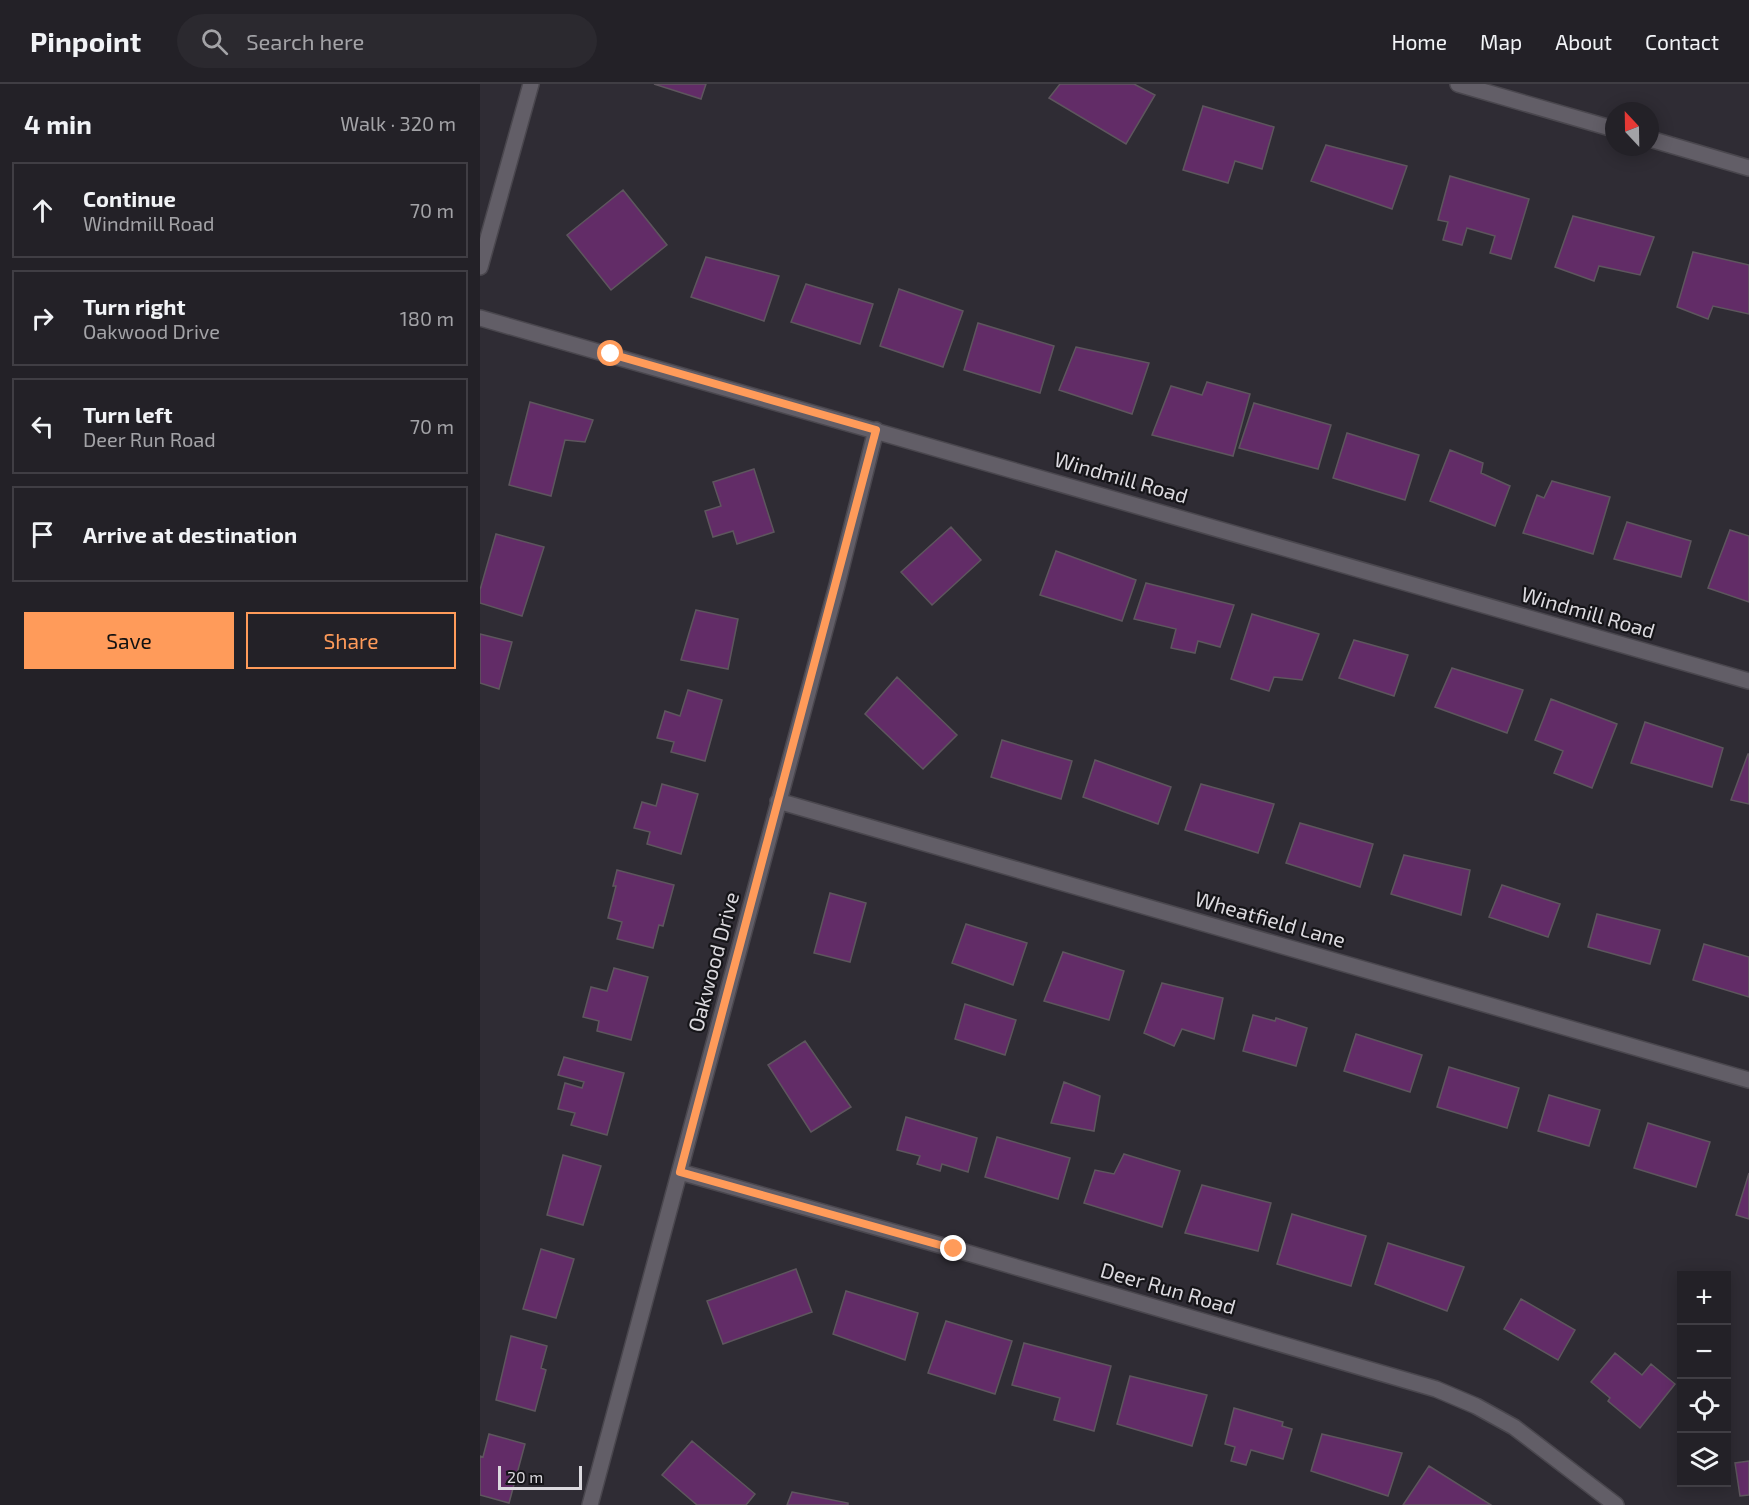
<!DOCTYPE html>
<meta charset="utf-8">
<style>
body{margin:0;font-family:"Exo 2",sans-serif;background:#2b292f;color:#f1f3f6}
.controls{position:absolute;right:18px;bottom:18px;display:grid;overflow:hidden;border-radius:0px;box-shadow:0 3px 15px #0003}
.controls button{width:54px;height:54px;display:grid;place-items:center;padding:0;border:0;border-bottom:2px solid #403e44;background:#232127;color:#f1f3f6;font:30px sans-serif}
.compass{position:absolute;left:1125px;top:18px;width:54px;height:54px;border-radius:50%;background:#232127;box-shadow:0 3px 15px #0003;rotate:338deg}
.scale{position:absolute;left:18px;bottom:15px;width:84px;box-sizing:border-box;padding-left:6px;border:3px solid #dcdadf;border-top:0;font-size:16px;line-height:21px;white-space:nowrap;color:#dcdadf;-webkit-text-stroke:4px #161519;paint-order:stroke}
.stop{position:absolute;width:18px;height:18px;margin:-14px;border:4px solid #ff9b5a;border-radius:50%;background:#fff}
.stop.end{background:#ff9b5a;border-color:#fff;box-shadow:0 2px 6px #0008}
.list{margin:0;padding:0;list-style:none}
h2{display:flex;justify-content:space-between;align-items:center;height:78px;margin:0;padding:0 24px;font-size:26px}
h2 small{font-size:20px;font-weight:400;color:#a3a3a7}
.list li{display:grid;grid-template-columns:39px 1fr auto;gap:18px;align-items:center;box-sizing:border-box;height:96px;margin:0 12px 12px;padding:0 12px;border:2px solid #403e44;border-radius:0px}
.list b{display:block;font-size:22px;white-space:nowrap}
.list p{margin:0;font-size:20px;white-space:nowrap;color:#a3a3a7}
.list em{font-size:20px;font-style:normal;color:#a3a3a7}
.actions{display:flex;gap:12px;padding:18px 24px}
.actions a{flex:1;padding:14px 0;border:2px solid #ff9b5a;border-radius:0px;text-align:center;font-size:21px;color:#ff9b5a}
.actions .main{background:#ff9b5a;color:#111}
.icon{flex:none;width:33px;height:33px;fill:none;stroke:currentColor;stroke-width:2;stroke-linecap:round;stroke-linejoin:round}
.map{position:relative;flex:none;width:1269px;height:1421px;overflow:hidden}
header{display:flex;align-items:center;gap:36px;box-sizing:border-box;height:84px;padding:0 30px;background:#232127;border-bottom:2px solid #403e44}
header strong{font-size:28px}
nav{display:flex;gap:33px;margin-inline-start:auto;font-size:21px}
.search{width:420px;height:54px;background:#2b292f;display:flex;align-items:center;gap:15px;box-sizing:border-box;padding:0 21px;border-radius:33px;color:#a3a3a7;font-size:22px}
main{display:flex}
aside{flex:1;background:#232127}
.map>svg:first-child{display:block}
</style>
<header>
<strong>Pinpoint</strong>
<div class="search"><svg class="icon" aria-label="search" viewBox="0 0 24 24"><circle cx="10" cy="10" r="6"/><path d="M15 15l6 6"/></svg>Search here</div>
<nav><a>Home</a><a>Map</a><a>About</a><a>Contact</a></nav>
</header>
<main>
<aside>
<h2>4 min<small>Walk · 320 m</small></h2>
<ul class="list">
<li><svg class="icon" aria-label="ahead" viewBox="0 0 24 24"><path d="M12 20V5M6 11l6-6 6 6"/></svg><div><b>Continue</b><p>Windmill Road</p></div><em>70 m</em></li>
<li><svg class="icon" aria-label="right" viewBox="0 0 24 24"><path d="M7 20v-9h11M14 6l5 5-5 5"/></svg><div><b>Turn right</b><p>Oakwood Drive</p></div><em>180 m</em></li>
<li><svg class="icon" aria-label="left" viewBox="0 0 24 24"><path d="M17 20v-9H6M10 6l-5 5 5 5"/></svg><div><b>Turn left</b><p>Deer Run Road</p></div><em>70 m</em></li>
<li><svg class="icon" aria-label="arrive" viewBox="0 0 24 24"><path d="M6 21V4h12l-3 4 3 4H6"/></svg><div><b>Arrive at destination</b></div></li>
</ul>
<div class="actions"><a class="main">Save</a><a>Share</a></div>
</aside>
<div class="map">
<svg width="1269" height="1421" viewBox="0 0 1269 1421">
<rect width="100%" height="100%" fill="#2f2c34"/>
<!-- building -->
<path fill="#622c67" stroke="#5e565e" stroke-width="1.5" d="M174 0H226L221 15Z
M580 0H654L675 11 646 60 569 14Z
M723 22 794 43 782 85 755 77 748 99 703 86Z
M846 61 927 82 912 125 831 97Z
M970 92 1049 115 1031 175 1010 169 1015 152 987 144 982 161 963 156 968 138 958 136Z
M143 106 187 161 131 206 87 151Z
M1093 132 1174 153 1160 191 1119 182 1114 197 1075 183Z
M1213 168 1269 181V230L1233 222 1228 235 1197 223Z
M226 173 299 192 284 237 211 213Z
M326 200 393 220 380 260 311 238Z
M419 205 483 227 463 283 400 262Z
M498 239 574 262 560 309 484 286Z
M596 263 669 279 652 330 579 306Z
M727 298 770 310 753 372 672 351 691 302 722 311Z
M50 318 113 336 105 358 85 356 71 412 29 401Z
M774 319 851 341 838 385 759 364Z
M867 349 939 371 925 416 853 394Z
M970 366 1003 379 1001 389 1030 402 1015 442 950 417Z
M274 385 294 448 257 460 253 447 233 453 225 427 241 422 233 398Z
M1072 397 1130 413 1113 470 1043 449 1057 411 1064 414Z
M1147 438 1211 457 1201 493 1134 475Z
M471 443 501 476 452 521 421 488Z
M1250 446 1269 452V518L1228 504Z
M16 450 64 463 42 532 0 519V506Z
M576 467 656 496 642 537 560 511Z
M666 499 754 521 740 563 718 557 715 569 691 564 696 545 654 535Z
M216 526 258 535 248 585 201 576Z
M772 530 839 550 822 596 794 593 789 607 751 595Z
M0 550 32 558 19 605 0 599Z
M874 556 928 571 914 612 859 594Z
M972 584 1043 606 1027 649 955 623Z
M417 593 477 651 443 685 385 630Z
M208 606 242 616 225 677 191 668 194 658 177 654 185 627 200 632Z
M1071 615 1137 640 1112 704 1074 689 1083 667 1055 656Z
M1165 638 1243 664 1232 703 1151 679Z
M522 656 592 677 581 715 511 693Z
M1268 670H1269V720L1251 716Z
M615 676 691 703 678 740 603 713Z
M182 700 218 710 201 770 167 760 170 748 154 744 162 718 176 722Z
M721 700 794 720 778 769 705 746Z
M820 739 893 760 880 803 806 779Z
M924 771 990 786 981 831 911 810Z
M137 786 194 801 183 842 179 841 173 864 137 855 142 838 128 834 136 802H133Z
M1022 801 1080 820 1068 853 1009 833Z
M350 809 386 819 370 878 334 869Z
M1117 830 1180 846 1170 880 1108 863Z
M486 840 547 859 533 901 472 879Z
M1224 860 1269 873V913L1213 896Z
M583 868 644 887 629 936 564 917Z
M134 884 168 893 151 956 117 947 119 937 103 933 111 903 127 907Z
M682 899 743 914 734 955 702 945 694 962 664 949Z
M485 920 536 936 525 971 475 955Z
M773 931 795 937 796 934 827 944 816 982 763 967Z
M876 950 942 971 930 1008 864 987Z
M325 957 371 1023 331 1048 288 981Z
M84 973 144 989 127 1051 91 1041 95 1029 78 1025 85 999 102 1004 104 998 78 991Z
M969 983 1039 1004 1027 1044 957 1023Z
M584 998 620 1012 614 1047 571 1039Z
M1069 1011 1120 1026 1109 1062 1058 1047Z
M426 1033 497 1054 488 1088 462 1080 460 1087 437 1080 440 1072 417 1066Z
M1168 1039 1230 1058 1216 1103 1154 1084Z
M517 1053 590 1074 578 1115 505 1093Z
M644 1070 700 1087 682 1143 604 1119 615 1086 634 1090Z
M83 1071 121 1082 103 1141 67 1131Z
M1269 1089V1135L1256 1131Z
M722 1101 791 1119 778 1167 705 1149Z
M812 1130 886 1152 871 1202 797 1180Z
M908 1159 984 1183 967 1227 895 1200Z
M61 1165 94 1175 76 1234 43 1225Z
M316 1185 332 1228 243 1260 227 1217Z
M366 1207 438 1229 425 1276 353 1250Z
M1041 1215 1095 1246 1078 1276 1024 1245Z
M466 1237 532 1257 515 1310 448 1289Z
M31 1252 67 1262 61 1284 66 1286 55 1327 16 1316Z
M544 1259 631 1282 614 1347 574 1336 580 1314 532 1301Z
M1135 1269 1162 1291 1171 1280 1195 1300 1160 1344 1128 1317 1130 1314 1111 1298Z
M650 1292 727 1311 712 1362 637 1340Z
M754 1324 803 1338 802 1342 812 1345 803 1375 771 1366 766 1381 751 1377 755 1363 745 1360Z
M9 1350 45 1360 29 1419 0 1411V1372L3 1373Z
M842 1350 922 1369 908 1412 831 1387Z
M212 1357 275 1410 266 1421H217L182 1391Z
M1269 1377V1411L1260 1412 1255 1379Z
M949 1382 1011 1421H923Z
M312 1408 368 1419V1421H307Z"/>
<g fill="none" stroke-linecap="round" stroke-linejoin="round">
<!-- minor casing -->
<g stroke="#4a474e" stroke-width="18">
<path id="minor" d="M978 0 1134 45
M1170 55 1269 84
M0 234 1269 597
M298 717 1269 996
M200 1088 474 1165 956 1305 996 1322 1034 1343 1136 1421
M110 1421 357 501 396 346"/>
</g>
<!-- tertiary casing -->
<g stroke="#4a474e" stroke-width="18">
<path id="tertiary" d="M0 183 51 0"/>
</g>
<!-- minor -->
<use href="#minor" stroke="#625e67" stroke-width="15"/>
<!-- tertiary -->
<use href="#tertiary" stroke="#625e67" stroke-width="15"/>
</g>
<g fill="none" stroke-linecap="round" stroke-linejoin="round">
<!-- route -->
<path stroke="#ff9b5a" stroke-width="8" d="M131 270 396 346 200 1088 474 1165"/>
</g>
<g text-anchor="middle" stroke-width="4.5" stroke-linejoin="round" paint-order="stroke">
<!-- street labels -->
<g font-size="21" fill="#dcdadf" stroke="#161519">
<text transform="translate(641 394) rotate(16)" y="7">Windmill Road</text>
<text transform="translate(1108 529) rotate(16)" y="7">Windmill Road</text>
<text transform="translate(790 836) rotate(16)" y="7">Wheatfield Lane</text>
<text transform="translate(234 878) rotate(-75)" y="7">Oakwood Drive</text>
<text transform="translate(688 1205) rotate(16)" y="7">Deer Run Road</text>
</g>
</g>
</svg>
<div class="controls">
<button>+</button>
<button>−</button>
<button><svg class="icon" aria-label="locate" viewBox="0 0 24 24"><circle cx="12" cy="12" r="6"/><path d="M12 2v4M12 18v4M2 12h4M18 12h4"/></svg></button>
<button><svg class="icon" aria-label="layers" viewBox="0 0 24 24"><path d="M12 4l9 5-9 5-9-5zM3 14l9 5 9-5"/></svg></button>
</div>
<svg class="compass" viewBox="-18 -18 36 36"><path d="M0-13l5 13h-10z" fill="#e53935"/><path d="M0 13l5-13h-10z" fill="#a3a3a7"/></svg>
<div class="scale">20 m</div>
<div class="stop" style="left:131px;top:270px"></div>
<div class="stop end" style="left:474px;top:1165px"></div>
</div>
</main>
